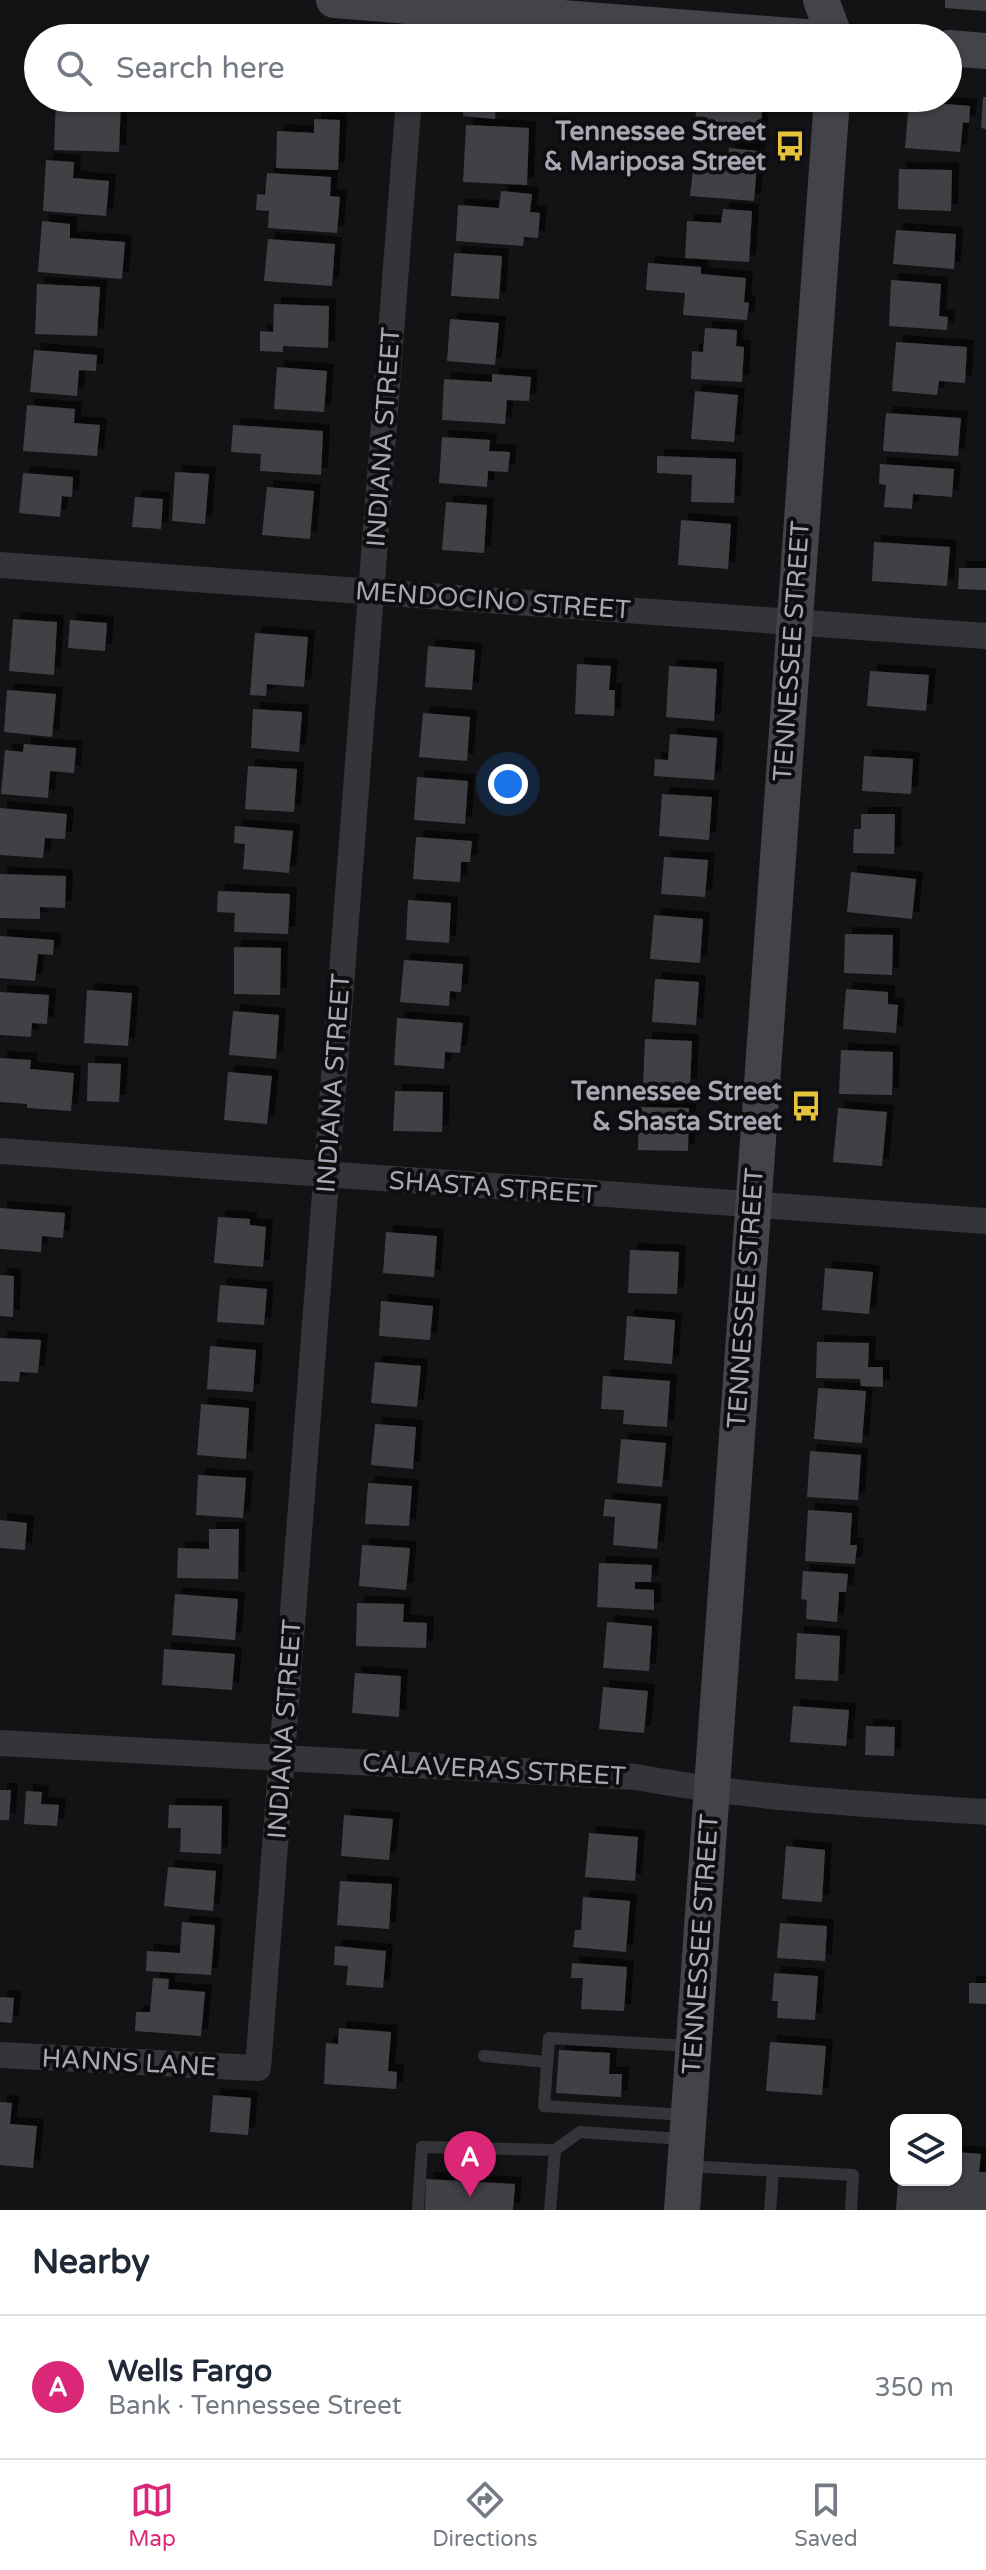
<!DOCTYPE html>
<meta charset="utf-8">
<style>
body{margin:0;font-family:"Varela Round",sans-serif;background:#f6f6f7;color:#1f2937}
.controls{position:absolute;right:24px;bottom:24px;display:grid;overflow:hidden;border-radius:16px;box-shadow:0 2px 6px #0004}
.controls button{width:72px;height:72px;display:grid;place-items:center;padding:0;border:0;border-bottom:2px solid #e0e1e3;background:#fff;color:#1f2937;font:40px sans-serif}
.you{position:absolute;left:508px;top:784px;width:28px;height:28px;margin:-20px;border:6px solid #fff;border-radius:50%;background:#1a73e8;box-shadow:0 0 0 12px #1a73e833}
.badge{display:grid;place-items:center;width:52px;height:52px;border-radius:50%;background:#db2777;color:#fff;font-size:26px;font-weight:700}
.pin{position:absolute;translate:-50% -66px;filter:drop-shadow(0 2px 4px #0008)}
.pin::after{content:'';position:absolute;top:42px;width:28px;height:24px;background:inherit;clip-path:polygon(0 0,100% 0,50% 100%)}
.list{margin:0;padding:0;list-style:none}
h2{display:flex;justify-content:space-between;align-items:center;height:104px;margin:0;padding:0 32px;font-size:34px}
h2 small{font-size:26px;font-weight:400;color:#747a83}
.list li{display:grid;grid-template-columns:52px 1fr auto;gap:24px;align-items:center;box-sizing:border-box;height:144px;padding:0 32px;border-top:2px solid #e0e1e3}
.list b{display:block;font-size:30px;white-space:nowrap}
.list p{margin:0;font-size:26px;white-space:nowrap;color:#747a83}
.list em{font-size:26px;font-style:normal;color:#747a83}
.icon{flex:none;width:44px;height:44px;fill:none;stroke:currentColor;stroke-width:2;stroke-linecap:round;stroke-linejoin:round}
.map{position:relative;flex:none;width:986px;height:2210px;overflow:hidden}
.search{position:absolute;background:#fff;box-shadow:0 2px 6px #0004;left:24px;right:24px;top:24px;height:88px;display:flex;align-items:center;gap:20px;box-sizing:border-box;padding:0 28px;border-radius:44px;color:#747a83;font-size:30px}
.sheet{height:248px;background:#fff}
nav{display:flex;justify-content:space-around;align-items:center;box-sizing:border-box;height:112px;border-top:2px solid #e0e1e3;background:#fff;font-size:22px;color:#747a83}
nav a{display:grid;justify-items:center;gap:4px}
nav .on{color:#db2777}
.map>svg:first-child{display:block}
</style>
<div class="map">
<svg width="986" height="2210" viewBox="0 0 986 2210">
<defs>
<filter id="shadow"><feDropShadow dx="7" dy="-7" stdDeviation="0" flood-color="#0009"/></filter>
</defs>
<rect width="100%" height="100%" fill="#131315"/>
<!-- building -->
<path fill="#404045" filter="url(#shadow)" d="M945 0H986V11L945 8Z
M59 31 128 36 127 38H58Z
M983 97H986V129L981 128Z
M213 98H249V104L212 103Z
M267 98H345L344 107 267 101Z
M465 98H554L553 108 496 104 495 119 463 116Z
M732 98H763L760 138 694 135 697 100 732 102Z
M56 99 121 100 119 152 54 150Z
M909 101 970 106 969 123 963 122 960 152 905 148Z
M314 119 340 120 338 170 276 168 277 131 314 133Z
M466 125 529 128 527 185 463 182Z
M729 148 758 151 754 201 690 196 694 160 728 163Z
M46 160 74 162 73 178 109 181 106 216 43 211Z
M899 169 952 170 951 211 898 209Z
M267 173 331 177 330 196 340 197 337 233 268 228 269 211 256 210 257 194 265 195Z
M501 191 532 194 530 212 540 213 538 238 524 237 523 246 456 241 458 205 499 208Z
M723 209 752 211 749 262 685 258 687 221 721 223Z
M42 221 70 224V238L125 242 122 279 38 272Z
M896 230 956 234 954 269 893 264Z
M268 239 335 244 332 286 264 281Z
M454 253 502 256 499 299 451 296Z
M648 263 701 267V274L746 278 744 302 749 303 747 320 683 315 685 293 646 290Z
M891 280 941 284 939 316 948 317 947 330 889 326Z
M37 284 100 287 97 336 35 334Z
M274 304 329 306 328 348 283 346V352L260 351V331L273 332Z
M450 319 499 323 495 365 447 361Z
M705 328 737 330 736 346 744 347 742 382 691 379 692 351 703 352Z
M896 342 967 347 965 383 939 381 937 395 892 391Z
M34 350 97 355 96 371 79 370 77 396 30 392Z
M277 367 327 371 324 412 274 409Z
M492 374 531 377 529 401 507 400 505 424 442 420 444 379 492 382Z
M695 391 738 395 734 442 691 439Z
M27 405 75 409 74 423 100 425 97 456 23 451Z
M886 413 961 418 958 456 883 451Z
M233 425 323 431 321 475 260 471 261 454 231 452Z
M442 437 490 440 489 451 510 452 508 472 488 471 487 487 439 483Z
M657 456 736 459 734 503 691 502 692 475 657 473Z
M880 464 954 469 952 497 913 494 912 509 884 507 886 485 879 484Z
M175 472 209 474 205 524 172 521Z
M23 473 73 477 72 497 62 496 60 517 19 513Z
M267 487 314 491 310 539 262 535Z
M135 497 163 499 161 529 132 527Z
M446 502 487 505 484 553 442 550Z
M681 520 731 524 728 569 678 565Z
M874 542 950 547 947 586 872 581Z
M959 568H986V590L958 589Z
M13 619 57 622 54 675 9 671Z
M70 620 107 623 105 651 68 648Z
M255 633 308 637 304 687 267 684 266 696 250 695Z
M428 646 475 650 472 690 425 687Z
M577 664 611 666 609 690H615L614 716 575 714Z
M669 666 717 669 714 721 666 717Z
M870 671 929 675 926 711 867 706Z
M7 690 56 694 52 737 4 732Z
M253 709 302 712 299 752 251 748Z
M423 713 470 717 467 761 419 757Z
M670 734 717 738 714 780 654 776 655 759 668 760Z
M24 744 76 748 74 773 50 771 48 798 1 794 5 750 23 752Z
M864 756 913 759 911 794 862 791Z
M248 766 297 769 294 812 245 809Z
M417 777 468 781 465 824 414 820Z
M662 794 712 797 709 840 659 836Z
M0 808 67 814 65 839 45 838 43 858 0 855Z
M861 814H895L894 854 853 853 854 829H861Z
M235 826 293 831 289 873 243 869 245 844 234 843Z
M416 837 472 841 470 862H461L460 882 413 879Z
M664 857 708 860 705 897 661 894Z
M851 872 916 879 912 919 847 912Z
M0 874 66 876 65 908 40 907V919L0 918Z
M218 891 290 894 288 934 234 932 235 913 217 912Z
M408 900 451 903 449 943 406 940Z
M654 915 703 919 700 963 650 959Z
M845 934 893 935 892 975 844 973Z
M0 936 54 940 53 955 38 954 35 981 0 978Z
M234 947 281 948 280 995 234 994Z
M404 960 463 964 461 992 450 991 449 1006 400 1002Z
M655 979 699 982 696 1025 652 1022Z
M846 989 888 992V1004L898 1005 896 1033 843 1029Z
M87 990 132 993 128 1046 84 1043Z
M0 992 49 995 47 1024 32 1023 31 1037 0 1035Z
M233 1011 279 1015 276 1059 229 1055Z
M397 1018 463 1023 460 1053 445 1052 444 1069 394 1065Z
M645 1039 692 1041 690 1086 643 1084Z
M841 1050 893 1052 892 1095 839 1094Z
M0 1058 31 1060 30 1069 74 1073 71 1111 27 1108V1104L0 1102Z
M88 1063 121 1064 119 1102 87 1101Z
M228 1072 272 1076 267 1124 224 1120Z
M395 1091 443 1092 442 1132 393 1131Z
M639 1107 689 1108 688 1151 638 1150Z
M838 1108 887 1112 882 1166 833 1162Z
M0 1208 65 1213 63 1238 42 1236 41 1252 0 1249Z
M218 1217 250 1219V1225L266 1227 263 1267 214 1263Z
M386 1232 437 1236 434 1277 383 1273Z
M630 1250 679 1252 677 1294 628 1293Z
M825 1268 873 1272 869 1314 822 1310Z
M0 1275 14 1276 13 1317 0 1316Z
M220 1285 267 1289 264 1325 217 1322Z
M381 1301 433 1306 430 1340 379 1336Z
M627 1316 675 1320 672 1364 624 1360Z
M0 1338 41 1340 38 1373 20 1372 19 1382 0 1381Z
M817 1342 869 1343 868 1367H883V1387L861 1386 860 1379 816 1378Z
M210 1346 256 1350 253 1392 207 1389Z
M375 1362 421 1366 417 1407 371 1403Z
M603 1376 670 1381 667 1427 623 1424 624 1410 601 1409Z
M818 1388 866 1391 862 1443 814 1439Z
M201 1404 249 1408 246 1459 197 1455Z
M375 1424 416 1427 413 1469 371 1465Z
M621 1439 666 1443 662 1487 617 1483Z
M810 1451 861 1455 858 1500 807 1497Z
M198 1475 246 1478 243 1518 196 1515Z
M368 1483 412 1486 409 1526 365 1524Z
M605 1499 661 1504 657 1549 613 1545 615 1517 603 1516Z
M808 1510 852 1513 850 1545H857L855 1564 805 1561Z
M0 1520 27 1523 25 1550 0 1548Z
M209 1529H239L238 1579 177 1578 178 1548 209 1549Z
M362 1545 410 1548 406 1590 359 1586Z
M599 1563 652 1565 651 1582H635V1589L654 1590V1610L597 1607Z
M803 1571 848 1574 846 1592H839L837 1622 806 1619 807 1600 801 1599Z
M175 1594 238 1599 235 1640 172 1635Z
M357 1603 404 1604 403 1622 427 1623 426 1648 356 1646Z
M607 1622 652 1626 649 1671 603 1668Z
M797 1633 840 1636 838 1681 795 1679Z
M164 1649 235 1654 232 1690 162 1685Z
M355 1673 401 1676 399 1717 352 1713Z
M603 1687 648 1691 644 1733 599 1729Z
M793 1706 849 1710 846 1746 790 1742Z
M866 1726 895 1727 894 1756 865 1755Z
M0 1790H11L9 1820H0Z
M26 1791 42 1792 41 1804 59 1805 57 1826 24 1824Z
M169 1805 222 1806 221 1854 180 1852 181 1828H168Z
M344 1815 393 1819 389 1860 341 1856Z
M589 1833 638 1837 635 1881 585 1877Z
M786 1846 825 1850 822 1902 782 1899Z
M168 1867 216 1871 213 1911 164 1906Z
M340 1881 392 1884 389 1929 337 1925Z
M583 1897 630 1901 626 1952 573 1947 575 1930H581Z
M182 1922 215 1925 211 1975 146 1971 147 1951 180 1953Z
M780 1923 827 1926 825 1961 777 1958Z
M335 1946 386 1951 383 1988 346 1985 348 1966 334 1965Z
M572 1963 627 1967 624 2011 581 2009 583 1978H571Z
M774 1973 818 1976 815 2020 777 2018 778 2001H772Z
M153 1978 169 1979 168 1989 205 1992 201 2036 135 2031 136 2012H150Z
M969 1983H986V2004L969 2003Z
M0 1997 14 1998 12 2023 0 2022Z
M339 2028 391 2032 388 2071 397 2072 396 2089 324 2084 326 2043 338 2044Z
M770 2042 826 2046 822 2095 766 2091Z
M559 2050 610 2053 609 2074H622L621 2097 556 2093Z
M213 2095 251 2098 248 2135 210 2132Z
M0 2102 12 2103 10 2124 37 2126 33 2168 0 2165Z
M956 2152 981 2154 979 2172H986V2210H896L898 2180H956Z
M426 2179 515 2184 513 2210H425Z"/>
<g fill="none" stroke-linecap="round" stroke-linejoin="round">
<!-- lane -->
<path stroke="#353539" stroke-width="12" d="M484 2056 547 2062
M685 2115 544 2106 549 2038 689 2046
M687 2166 853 2175 851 2210
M418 2210 422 2147 555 2150 580 2132 682 2139
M550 2210 555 2150
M770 2210 773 2171"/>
<!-- street -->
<path stroke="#353539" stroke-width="26" d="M413 38 416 0
M0 565 986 636
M0 1151 986 1221
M0 1743 636 1777C754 1799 867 1804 986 1812
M0 2055 258 2068 409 98"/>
<!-- secondary -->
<path stroke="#434349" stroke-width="36" d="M334 0 817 38
M821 0 835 38
M948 48 986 51
M682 2210 832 98"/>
</g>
<!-- icons -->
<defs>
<g id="bus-bare" transform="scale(2.4)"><path d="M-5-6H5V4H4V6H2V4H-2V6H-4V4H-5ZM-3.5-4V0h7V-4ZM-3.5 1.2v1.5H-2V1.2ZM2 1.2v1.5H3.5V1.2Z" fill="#e6c43a" stroke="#0e0e10" stroke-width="2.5" paint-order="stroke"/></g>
</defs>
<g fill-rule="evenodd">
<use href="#bus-bare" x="790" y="146"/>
<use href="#bus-bare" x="806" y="1106"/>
</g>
<g text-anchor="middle" stroke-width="8" stroke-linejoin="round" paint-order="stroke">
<!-- poi labels -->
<g font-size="26" font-weight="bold" fill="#a6a8b4" stroke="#0e0e10" text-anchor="end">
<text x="766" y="140">Tennessee Street<tspan x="766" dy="30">&amp; Mariposa Street</tspan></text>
<text x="782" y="1100">Tennessee Street<tspan x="782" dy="30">&amp; Shasta Street</tspan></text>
</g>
<!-- street labels -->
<g font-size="26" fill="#a6a8b4" stroke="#0e0e10">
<text transform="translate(383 437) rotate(-86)" y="9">INDIANA STREET</text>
<text transform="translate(493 600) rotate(4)" y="9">MENDOCINO STREET</text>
<text transform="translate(791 651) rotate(-86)" y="9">TENNESSEE STREET</text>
<text transform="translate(333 1083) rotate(-86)" y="9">INDIANA STREET</text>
<text transform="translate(493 1187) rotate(4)" y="9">SHASTA STREET</text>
<text transform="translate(745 1298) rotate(-86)" y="9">TENNESSEE STREET</text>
<text transform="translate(284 1729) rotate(-86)" y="9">INDIANA STREET</text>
<text transform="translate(494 1769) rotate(3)" y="9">CALAVERAS STREET</text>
<text transform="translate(700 1944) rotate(-86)" y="9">TENNESSEE STREET</text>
<text transform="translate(129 2062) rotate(3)" y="9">HANNS LANE</text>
</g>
</g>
</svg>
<div class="controls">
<button><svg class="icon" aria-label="layers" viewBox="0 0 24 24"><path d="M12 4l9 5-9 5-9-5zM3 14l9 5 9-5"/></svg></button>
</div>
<div class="you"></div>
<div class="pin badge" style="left:470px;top:2197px">A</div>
<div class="search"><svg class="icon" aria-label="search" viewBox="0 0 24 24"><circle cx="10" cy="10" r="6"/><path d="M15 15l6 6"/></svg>Search here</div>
</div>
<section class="sheet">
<h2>Nearby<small></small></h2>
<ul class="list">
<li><span class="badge">A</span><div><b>Wells Fargo</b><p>Bank · Tennessee Street</p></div><em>350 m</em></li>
</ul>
</section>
<nav>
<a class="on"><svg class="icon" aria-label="map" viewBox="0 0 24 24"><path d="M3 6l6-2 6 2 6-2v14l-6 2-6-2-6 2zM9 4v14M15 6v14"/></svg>Map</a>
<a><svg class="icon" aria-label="directions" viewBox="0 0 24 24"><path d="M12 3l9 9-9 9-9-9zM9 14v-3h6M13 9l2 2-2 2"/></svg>Directions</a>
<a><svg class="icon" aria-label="saved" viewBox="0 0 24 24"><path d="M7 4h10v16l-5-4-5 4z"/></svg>Saved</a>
</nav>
